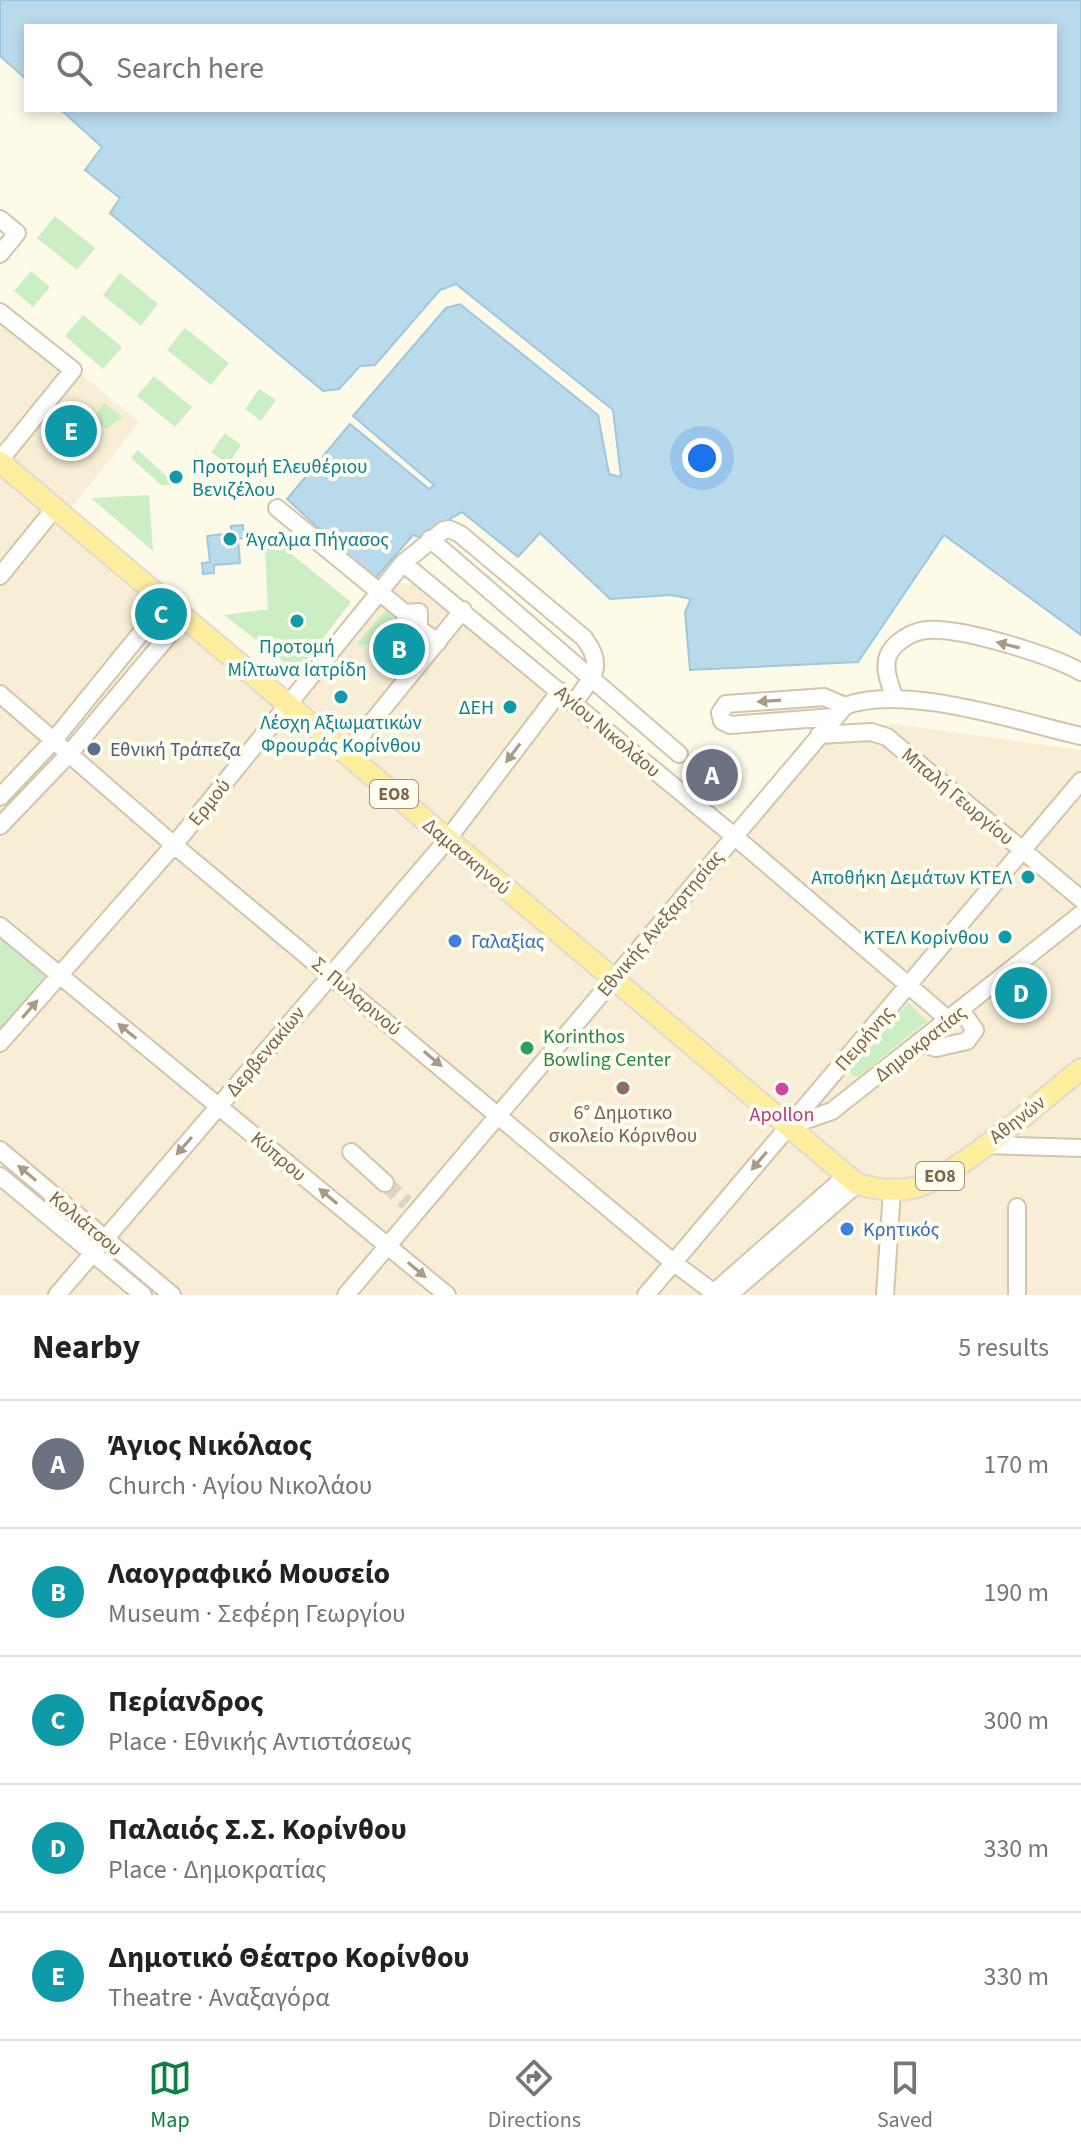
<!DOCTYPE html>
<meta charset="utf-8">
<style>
body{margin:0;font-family:"Source Sans 3",sans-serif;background:#f2f2f2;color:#222}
.you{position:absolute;left:702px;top:458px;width:28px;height:28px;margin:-20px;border:6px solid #fff;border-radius:50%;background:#1a73e8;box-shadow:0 0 0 12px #1a73e833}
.badge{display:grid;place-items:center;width:52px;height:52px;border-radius:50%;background:#0b8043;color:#fff;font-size:26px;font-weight:700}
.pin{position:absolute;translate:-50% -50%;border:4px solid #fff;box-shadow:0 2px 8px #0006}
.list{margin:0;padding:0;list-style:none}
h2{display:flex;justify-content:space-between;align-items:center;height:104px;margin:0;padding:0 32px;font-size:34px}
h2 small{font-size:26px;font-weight:400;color:#767676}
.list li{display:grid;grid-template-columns:52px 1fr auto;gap:24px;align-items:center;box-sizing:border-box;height:128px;padding:0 32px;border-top:2px solid #e0e0e0}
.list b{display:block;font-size:30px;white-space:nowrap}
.list p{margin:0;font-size:26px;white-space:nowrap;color:#767676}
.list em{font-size:26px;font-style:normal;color:#767676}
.icon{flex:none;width:44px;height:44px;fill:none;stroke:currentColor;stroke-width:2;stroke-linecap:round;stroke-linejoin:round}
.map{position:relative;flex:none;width:1081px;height:1295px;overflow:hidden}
.search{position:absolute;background:#fff;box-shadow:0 4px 12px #0003;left:24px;right:24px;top:24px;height:88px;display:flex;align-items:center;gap:20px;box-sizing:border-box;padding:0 28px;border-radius:0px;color:#767676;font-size:30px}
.sheet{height:744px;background:#fff}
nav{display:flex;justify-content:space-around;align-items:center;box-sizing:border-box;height:112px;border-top:2px solid #e0e0e0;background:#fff;font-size:22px;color:#767676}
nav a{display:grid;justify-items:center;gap:4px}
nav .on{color:#0b8043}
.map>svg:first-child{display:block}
</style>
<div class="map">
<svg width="1081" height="1295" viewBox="0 0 1081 1295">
<rect width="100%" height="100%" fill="#fefae8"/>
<!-- residential -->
<path fill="#f7eed5" d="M0 307 139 422 69 511 284 695 397 583 418 584 737 827 841 727 895 724 1081 750V1295H0Z"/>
<!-- green -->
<path fill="#cceec4" d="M55 216 95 248 77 270 37 238Z
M31 271 50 287 33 307 14 291Z
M120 273 158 304 141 326 103 295Z
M83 315 122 347 103 369 65 336Z
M185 328 229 363 211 385 167 350Z
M154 376 192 407 175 427 137 396Z
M259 389 276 400 261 421 245 409Z
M104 403 123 417 106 429 92 420Z
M225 433 241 445 228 464 211 452Z
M138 450 176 485H161L131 458Z
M149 495 153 551 91 498Z
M264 532 351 602 297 672 224 615 268 609Z
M390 605 399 614V629L390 627 383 632 379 642 360 646 357 643Z
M0 934 50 975 0 1031Z
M908 1003 927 1021 858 1077 852 1075 849 1069Z"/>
<!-- water -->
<path fill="#b9daeb" stroke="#9ec7de" stroke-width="2" d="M0 0H1081V635L944 535 858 662 690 670 685 612 691 599 671 595 610 599 540 533 518 557 462 512 419 537 413 535 374 580 287 499 350 424 429 489 434 485 353 416 446 308 460 304 598 415 609 474 621 477 613 410 456 284 440 290 375 365 360 366 339 389 323 391 110 213 120 198 85 170 102 147 61 110H1055V26H26V79L0 56Z
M243 525 244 538 238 539 240 563 214 565V573L203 574 202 563 210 562 207 536 231 533V526Z"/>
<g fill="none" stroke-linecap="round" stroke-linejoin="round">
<!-- minor-tunnel -->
<path stroke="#ded5c0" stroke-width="16" stroke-dasharray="16 8" stroke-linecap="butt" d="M385 1183 407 1203"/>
<!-- minor casing -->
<g stroke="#d3c4ab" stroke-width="20">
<path id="minor" d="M0 219 17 233 0 254
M0 312 73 370 0 460
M277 508 405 613
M430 539 679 754
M403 563 444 530 449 529 460 534 584 638C606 668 592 676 574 703
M0 576 55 508
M419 629V612L405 613 406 628 419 629 438 642
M0 694 174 845 674 1263 717 1295
M894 698C891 685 883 670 888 656 893 643 912 631 927 630 961 627 1051 655 1081 672
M833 717 730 725 722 721 720 713 726 704 811 698 824 697 845 706
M819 735 871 732 887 737 1081 899
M346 754 463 610
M0 797 54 740 166 602
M0 826 69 754 184 617
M0 926 447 1295
M0 1043 174 845 403 563 734 836 949 1020
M920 1043 936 1048 967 1041 975 1030 961 1010
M789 1126 832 1111 1081 914
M983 1145 1081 1148
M0 1150 172 1295
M351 1152 385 1183
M0 1176 143 1295
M57 1295 447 840 560 691
M346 1295 845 706C902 683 1020 722 1081 736
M646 1295 1081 781
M711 1295 846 1176
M729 1295 857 1184
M885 1295 892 1190
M1017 1295V1207"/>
</g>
<!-- major casing -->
<g stroke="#e0dad3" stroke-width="24">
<path id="major" d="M0 462 857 1184C875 1189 894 1192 913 1188 954 1179 1043 1099 1081 1069"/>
</g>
<!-- minor -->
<use href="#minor" stroke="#fff" stroke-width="16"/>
<!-- major -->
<use href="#major" stroke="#ffee9e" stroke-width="20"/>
</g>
<!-- one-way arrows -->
<defs><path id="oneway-solid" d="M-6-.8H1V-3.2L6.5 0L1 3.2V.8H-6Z" transform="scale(2)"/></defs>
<g fill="#aa9b88">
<use href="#oneway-solid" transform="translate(1008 645) rotate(-166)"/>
<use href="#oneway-solid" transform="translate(769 701) rotate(176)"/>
<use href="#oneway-solid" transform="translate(513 753) rotate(127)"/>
<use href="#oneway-solid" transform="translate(30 1009) rotate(-49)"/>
<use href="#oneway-solid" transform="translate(127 1031) rotate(-141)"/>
<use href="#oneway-solid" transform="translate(433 1059) rotate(40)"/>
<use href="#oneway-solid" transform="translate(184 1146) rotate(131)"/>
<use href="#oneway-solid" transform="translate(759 1161) rotate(130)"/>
<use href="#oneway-solid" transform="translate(27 1173) rotate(-140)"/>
<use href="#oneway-solid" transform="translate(328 1196) rotate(-140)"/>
<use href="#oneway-solid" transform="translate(417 1270) rotate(40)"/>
</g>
<!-- markers -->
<g fill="#0f9aa8" stroke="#fffcf0" stroke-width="3">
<circle cx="176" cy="477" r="8"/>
<circle cx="230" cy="539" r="8"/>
<circle cx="297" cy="621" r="8"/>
<circle cx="341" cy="697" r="8"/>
<circle cx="510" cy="707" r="8"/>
<circle cx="1028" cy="877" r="8"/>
<circle cx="1005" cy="937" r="8"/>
</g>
<circle fill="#5c6f8a" stroke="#fffcf0" stroke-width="3" cx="94" cy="749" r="8"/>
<g fill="#3f7fe0" stroke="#fffcf0" stroke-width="3">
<circle cx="455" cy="941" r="8"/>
<circle cx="847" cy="1229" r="8"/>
</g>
<circle fill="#2e9e5b" stroke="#fffcf0" stroke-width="3" cx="527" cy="1048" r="8"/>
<circle fill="#8d6e63" stroke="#fffcf0" stroke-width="3" cx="623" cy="1088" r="8"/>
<circle fill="#d1479c" stroke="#fffcf0" stroke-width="3" cx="782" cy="1089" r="8"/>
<g text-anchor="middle" stroke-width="8" stroke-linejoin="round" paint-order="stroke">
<!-- shield labels -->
<g fill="#fffcf0" stroke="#a3927a" stroke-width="2">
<rect x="370" y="780" width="48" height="28" rx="6"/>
<rect x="916" y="1162" width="48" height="28" rx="6"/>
</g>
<g font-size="18" font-weight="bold" fill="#7c6548">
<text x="394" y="800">ΕΟ8</text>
<text x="940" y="1182">ΕΟ8</text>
</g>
<!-- culture labels -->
<g font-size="20" fill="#0d838f" stroke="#fffcf0" text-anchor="end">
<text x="192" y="473" text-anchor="start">Προτομή Ελευθέριου<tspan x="192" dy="23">Βενιζέλου</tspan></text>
<text x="246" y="546" text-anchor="start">Άγαλμα Πήγασος</text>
<text x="297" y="653" text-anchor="middle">Προτομή<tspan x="297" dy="23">Μίλτωνα Ιατρίδη</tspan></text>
<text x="494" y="714">ΔΕΗ</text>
<text x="341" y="729" text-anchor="middle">Λέσχη Αξιωματικών<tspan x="341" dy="23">Φρουράς Κορίνθου</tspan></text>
<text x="1012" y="884">Αποθήκη Δεμάτων ΚΤΕΛ</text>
<text x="989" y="944">ΚΤΕΛ Κορίνθου</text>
</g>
<!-- street labels -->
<g font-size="20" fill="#7c6548" stroke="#fffcf0">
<text transform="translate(608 731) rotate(40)" y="7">Αγίου Νικολάου</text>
<text transform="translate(958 796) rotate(40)" y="7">Μπαλή Γεωργίου</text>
<text transform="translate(209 802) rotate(-51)" y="7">Ερμού</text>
<text transform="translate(467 856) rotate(40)" y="7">Δαμασκηνού</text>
<text transform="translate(660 923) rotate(-50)" y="7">Εθνικής Ανεξαρτησίας</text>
<text transform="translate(357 996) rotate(40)" y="7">Σ. Πυλαρινού</text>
<text transform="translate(864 1038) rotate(-49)" y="7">Πειρήνης</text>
<text transform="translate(920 1043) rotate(-38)" y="7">Δημοκρατίας</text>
<text transform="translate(265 1051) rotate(-50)" y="7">Δερβενακίων</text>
<text transform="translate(1017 1119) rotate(-38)" y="7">Αθηνών</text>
<text transform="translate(279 1156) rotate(40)" y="7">Κύπρου</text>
<text transform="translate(86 1223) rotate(40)" y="7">Κολιάτσου</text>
</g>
<!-- service labels -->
<g font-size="20" fill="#4e5e75" stroke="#fffcf0" text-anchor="start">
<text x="110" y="756">Εθνική Τράπεζα</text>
</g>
<!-- shop labels -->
<g font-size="20" fill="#366cbe" stroke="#fffcf0" text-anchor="start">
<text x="471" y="948">Γαλαξίας</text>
<text x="863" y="1236">Κρητικός</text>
</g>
<!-- leisure labels -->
<g font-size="20" fill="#27864d" stroke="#fffcf0" text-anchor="start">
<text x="543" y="1043">Korinthos<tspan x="543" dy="23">Bowling Center</tspan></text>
</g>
<!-- education labels -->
<g font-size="20" fill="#785e54" stroke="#fffcf0">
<text x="623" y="1119">6° Δημοτικο<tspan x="623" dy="23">σκολείο Κόρινθου</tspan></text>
</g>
<!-- hotel labels -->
<g font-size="20" fill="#b23c85" stroke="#fffcf0">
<text x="782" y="1121">Apollon</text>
</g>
</g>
</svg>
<div class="you"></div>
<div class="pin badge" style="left:712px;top:775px;background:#6b7280">A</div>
<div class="pin badge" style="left:399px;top:649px;background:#0f9aa8">B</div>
<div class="pin badge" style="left:161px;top:614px;background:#0f9aa8">C</div>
<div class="pin badge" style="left:1021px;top:993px;background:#0f9aa8">D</div>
<div class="pin badge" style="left:71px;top:431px;background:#0f9aa8">E</div>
<div class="search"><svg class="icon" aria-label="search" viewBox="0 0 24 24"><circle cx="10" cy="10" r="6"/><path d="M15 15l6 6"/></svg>Search here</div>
</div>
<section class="sheet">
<h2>Nearby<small>5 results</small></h2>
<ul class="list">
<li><span class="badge" style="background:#6b7280">A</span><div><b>Άγιος Νικόλαος</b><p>Church · Αγίου Νικολάου</p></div><em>170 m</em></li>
<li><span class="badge" style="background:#0f9aa8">B</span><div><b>Λαογραφικό Μουσείο</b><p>Museum · Σεφέρη Γεωργίου</p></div><em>190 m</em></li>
<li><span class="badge" style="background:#0f9aa8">C</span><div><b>Περίανδρος</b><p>Place · Εθνικής Αντιστάσεως</p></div><em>300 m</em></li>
<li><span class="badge" style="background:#0f9aa8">D</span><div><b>Παλαιός Σ.Σ. Κορίνθου</b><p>Place · Δημοκρατίας</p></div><em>330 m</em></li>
<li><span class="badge" style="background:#0f9aa8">E</span><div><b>Δημοτικό Θέατρο Κορίνθου</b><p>Theatre · Αναξαγόρα</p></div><em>330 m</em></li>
</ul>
</section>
<nav>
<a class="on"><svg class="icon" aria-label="map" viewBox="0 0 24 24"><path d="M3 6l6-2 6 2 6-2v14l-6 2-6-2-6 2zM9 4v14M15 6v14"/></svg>Map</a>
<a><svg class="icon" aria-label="directions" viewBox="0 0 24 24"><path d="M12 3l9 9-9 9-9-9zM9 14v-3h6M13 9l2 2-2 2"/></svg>Directions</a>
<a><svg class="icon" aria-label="saved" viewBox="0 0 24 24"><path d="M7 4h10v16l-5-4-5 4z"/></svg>Saved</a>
</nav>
